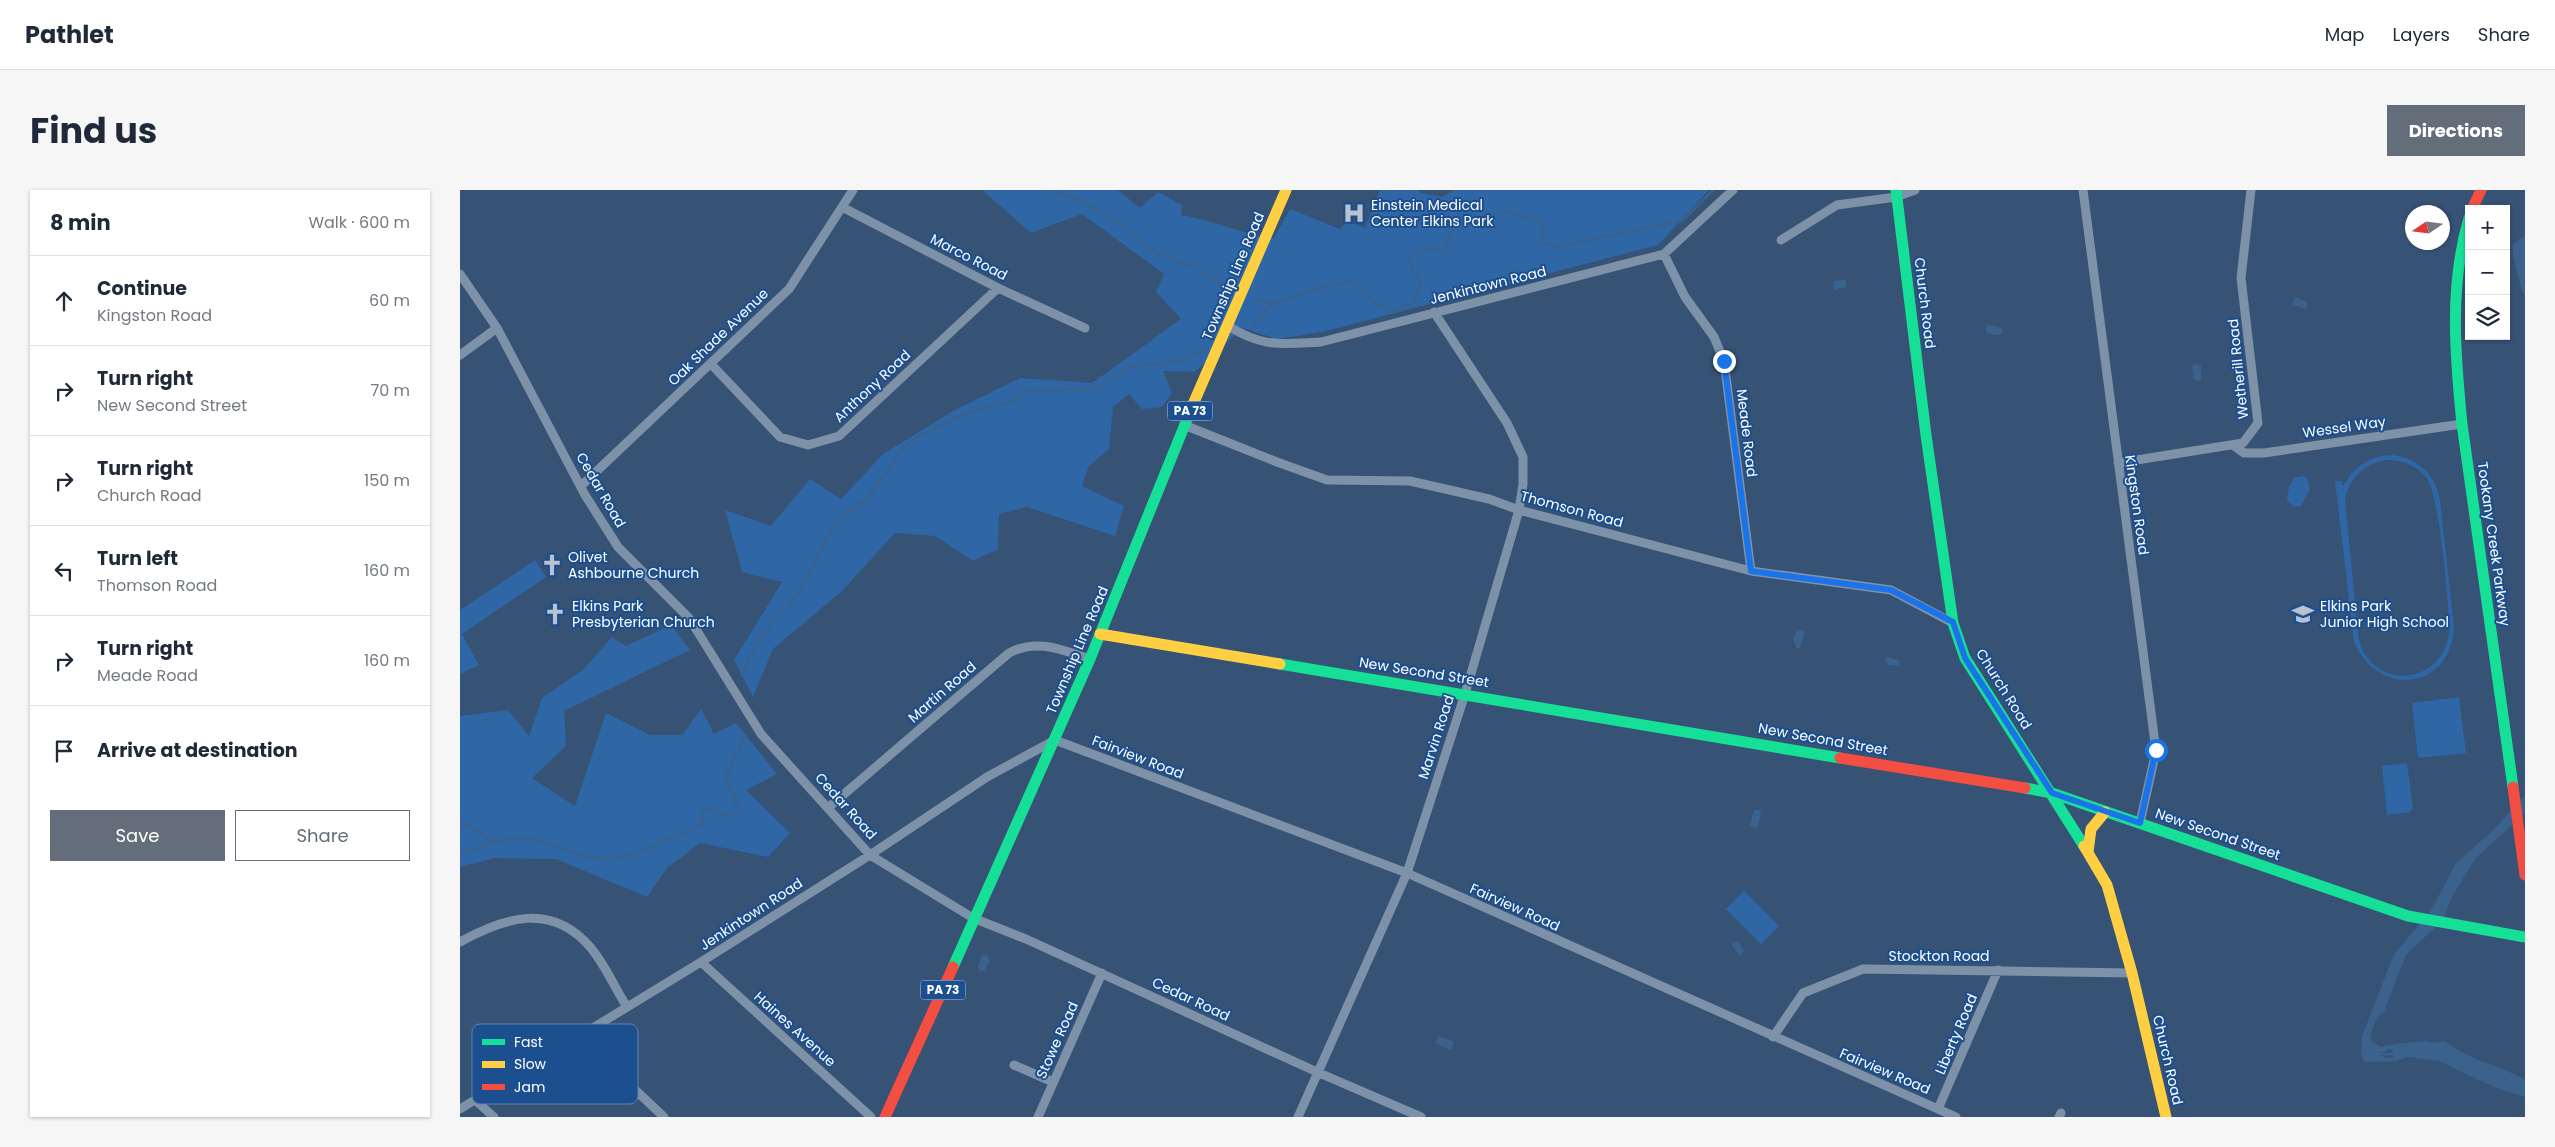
<!DOCTYPE html>
<meta charset="utf-8">
<style>
body{margin:0;font-family:Poppins,sans-serif;background:#f6f6f7;color:#1f2937}
.controls{position:absolute;right:15px;top:15px;display:grid;overflow:hidden;border-radius:0px;box-shadow:0 1px 4px #0004}
.controls button{width:45px;height:45px;display:grid;place-items:center;padding:0;border:0;border-bottom:1px solid #e0e1e3;background:#fff;color:#1f2937;font:25px sans-serif}
.compass{position:absolute;left:1945px;top:15px;width:45px;height:45px;border-radius:50%;background:#fff;box-shadow:0 1px 4px #0004;rotate:257deg}
.stop{position:absolute;width:15px;height:15px;margin:-11px;border:4px solid #1a73e8;border-radius:50%;background:#fff}
.stop.end{background:#1a73e8;border-color:#fff;box-shadow:0 1px 5px #0008}
.list{margin:0;padding:0;list-style:none}
h2{display:flex;justify-content:space-between;align-items:center;height:65px;margin:0;padding:0 20px;font-size:21px}
h2 small{font-size:16px;font-weight:400;color:#747a83}
.list li{display:grid;grid-template-columns:32px 1fr auto;gap:15px;align-items:center;box-sizing:border-box;height:90px;padding:0 20px;border-top:1px solid #e0e1e3}
.list b{display:block;font-size:19px;white-space:nowrap}
.list p{margin:0;font-size:16px;white-space:nowrap;color:#747a83}
.list em{font-size:16px;font-style:normal;color:#747a83}
.actions{display:flex;gap:10px;padding:15px 20px}
.actions a{flex:1;padding:11px 0;border:1px solid #646e7b;border-radius:0px;text-align:center;font-size:18px;color:#646e7b}
.actions .main{background:#646e7b;color:#fff}
.icon{flex:none;width:28px;height:28px;fill:none;stroke:currentColor;stroke-width:2;stroke-linecap:round;stroke-linejoin:round}
.map{position:relative;flex:none;width:2065px;height:927px;overflow:hidden;border-radius:0px}
header{display:flex;align-items:center;gap:30px;box-sizing:border-box;height:70px;padding:0 25px;background:#fff;border-bottom:1px solid #e0e1e3}
header strong{font-size:24px}
nav{display:flex;gap:28px;margin-inline-start:auto;font-size:18px}
.intro{display:flex;align-items:center;justify-content:space-between;box-sizing:border-box;height:120px;padding:0 30px}
h1{margin:0;font-size:35px}
.button{padding:12px 22px;border-radius:0px;background:#646e7b;color:#fff;font-size:18px;font-weight:700}
main{display:flex;gap:30px;padding:0 30px}
aside{flex:1;background:#fff;border-radius:0px;box-shadow:0 1px 4px #0004}
.map>svg:first-child{display:block}
</style>
<header>
<strong>Pathlet</strong>
<nav><a>Map</a><a>Layers</a><a>Share</a></nav>
</header>
<div class="intro"><h1>Find us</h1><a class="button">Directions</a></div>
<main>
<aside>
<h2>8 min<small>Walk · 600 m</small></h2>
<ul class="list">
<li><svg class="icon" aria-label="ahead" viewBox="0 0 24 24"><path d="M12 20V5M6 11l6-6 6 6"/></svg><div><b>Continue</b><p>Kingston Road</p></div><em>60 m</em></li>
<li><svg class="icon" aria-label="right" viewBox="0 0 24 24"><path d="M7 20v-9h11M14 6l5 5-5 5"/></svg><div><b>Turn right</b><p>New Second Street</p></div><em>70 m</em></li>
<li><svg class="icon" aria-label="right" viewBox="0 0 24 24"><path d="M7 20v-9h11M14 6l5 5-5 5"/></svg><div><b>Turn right</b><p>Church Road</p></div><em>150 m</em></li>
<li><svg class="icon" aria-label="left" viewBox="0 0 24 24"><path d="M17 20v-9H6M10 6l-5 5 5 5"/></svg><div><b>Turn left</b><p>Thomson Road</p></div><em>160 m</em></li>
<li><svg class="icon" aria-label="right" viewBox="0 0 24 24"><path d="M7 20v-9h11M14 6l5 5-5 5"/></svg><div><b>Turn right</b><p>Meade Road</p></div><em>160 m</em></li>
<li><svg class="icon" aria-label="arrive" viewBox="0 0 24 24"><path d="M6 21V4h12l-3 4 3 4H6"/></svg><div><b>Arrive at destination</b></div></li>
</ul>
<div class="actions"><a class="main">Save</a><a>Share</a></div>
</aside>
<div class="map">
<svg width="2065" height="927" viewBox="0 0 2065 927">
<rect width="100%" height="100%" fill="#365274"/>
<!-- green -->
<path fill="#2f66a5" fill-rule="evenodd" d="M522 0H658L680 18 698 2 722 15 721 25C753 30 781 44 814 48L830 19 880 39 887 31 905 38 920 0H958L961 3 982 7 994 0H1249L1198 55 862 142 817 149 782 138 735 182 703 181 712 203 702 217 682 219 669 204 653 217 649 259 629 276 622 296 664 316 655 346 567 317 539 324 538 359 513 371 475 346 435 343 381 402 313 459 293 507 274 470 322 392 282 382 265 320 311 336 350 289 381 309 423 264 493 221 560 188 632 193 721 129 696 102 704 84 622 24 571 43Z
M1932 265C1958 268 1975 284 1980 310L1994 437C1991 500 1919 509 1894 452L1875 291H1882L1883 297C1893 277 1909 266 1932 265ZM1925 270C1942 270 1958 275 1968 290 1979 307 1990 419 1989 444 1980 500 1906 499 1898 444L1885 308C1891 287 1904 275 1925 270Z
M1843 286 1847 287 1850 299 1841 316 1834 317 1827 310 1829 296 1833 292V288Z
M75 370 86 387 2 444 19 475 0 484V420Z
M211 435 230 460 104 521 106 556 72 588 115 616 146 523 190 545H222L241 519 254 544 276 533 317 584 286 600 330 643 308 667 240 653 207 678 187 707 96 669 35 668 0 677V526L48 520 69 546 82 508 123 480 152 447 166 456Z
M1999 507 2006 563 1958 568 1952 513Z
M1947 573 1953 618 1950 622 1927 625 1922 576Z
M1284 701 1319 736 1301 754 1266 719Z"/>
<!-- water -->
<path fill="#3b618d" fill-rule="evenodd" d="M2065 45V104L2062 102 2053 65V55Z
M1386 90V97L1374 100 1373 91Z
M1835 107 1847 112V118L1844 119 1832 114Z
M1530 135 1542 138V144L1535 145 1526 143V136Z
M1735 174 1741 176V191L1734 190 1732 177Z
M1338 440 1345 442 1340 458H1336L1333 448Z
M1426 467 1440 470 1439 476 1428 475 1424 470Z
M2065 606V623L2015 669 1993 705 1982 731 1946 765 1924 822 1917 827 1910 846 1912 852 1921 857C1927 855 1959 851 1965 851 1974 852 1974 854 1984 851 2009 869 2038 876 2065 889V907L2036 898 1979 871 1948 867 1936 871 1905 872 1901 864 1902 846 1934 764 1970 722 1996 673 2030 643ZM1929 859 1933 861 1934 867 1928 868 1919 865Z
M1294 620H1300L1301 623 1298 637 1295 638 1290 635Z
M1278 751 1284 761 1280 766 1272 756V754Z
M527 765 530 771 524 781H520L518 777 521 766Z
M979 846 994 852 991 860 975 853Z"/>
<g fill="none" stroke-linecap="round" stroke-linejoin="round">
<!-- stream -->
<path stroke="#3b618d" stroke-width="2.5" d="M593 0 627 14 659 32 698 65 707 62 718 73 735 75 765 99
M795 109 811 114
M791 139 811 114 866 96 890 92 916 114 933 121 953 113 961 95 948 69 969 59 985 58 1000 22 1005 18 1034 24 1051 21 1056 25 1082 31V51L1095 57 1222 31 1253 0
M281 485 299 450 315 429 327 419 347 388 376 331C385 320 397 318 407 309L443 258 459 246 509 222 553 211 563 200 635 199 671 176 716 172 744 160
M0 634H7L32 652
M0 664C22 656 53 643 77 650 101 657 121 669 146 669 177 670 213 644 243 635L241 623 249 618 267 626 278 619 266 586 284 548
M1917 864H1936"/>
<!-- street -->
<path stroke="#7d92a8" stroke-width="9" d="M1623 0 1696 561 1680 633
M382 17 538 98 625 138
M1321 50 1377 15 1436 7 1455 0
M1204 64 1225 107 1254 147 1264 171 1291 381
M0 84 37 138 125 305 158 357 229 428 301 544 410 665 513 728 566 749 857 882 961 927
M768 136C804 158 820 154 861 152L1204 64 1273 0
M0 165 37 138
M251 174 320 247 348 255 379 246 538 98
M724 235 817 272 867 290 950 291 1029 309 1059 320 1291 381 1431 400 1493 433
M1773 255 1784 263H1804L2002 234
M1658 273 1783 253 1798 233 1781 88 1791 0
M121 296 329 99 393 0
M369 617 549 463C577 448 602 460 630 469
M0 752C45 727 92 712 131 758 145 775 155 798 167 817
M241 772 411 927
M119 847 204 927
M1313 847 1343 803 1403 779 1672 783
M554 875 593 892
M15 910 34 927
M0 919 241 772 410 665 527 587 595 550 947 683 1496 927
M1478 919 1538 780
M578 927 642 783
M838 927 947 683 1005 504 1059 320 1063 294V267L1047 233 974 122
M1599 927 1601 923"/>
<!-- fast -->
<path stroke="#16e098" stroke-width="11" d="M1436 0 1466 245 1493 433 1505 468 1624 656
M2009 28C1989 96 1995 164 2002 234L2053 597
M820 474 1380 568
M1565 598 1592 603 1948 726 2065 747
M493 777 630 469 734 212"/>
<!-- slow -->
<path stroke="#ffcf43" stroke-width="11" d="M734 212 826 0
M640 444 820 474
M1624 656 1647 695 1672 783 1706 927
M1628 662 1631 639 1645 622"/>
<!-- jam -->
<path stroke="#f24e42" stroke-width="11" d="M2012 19 2021 0
M1380 568 1565 598
M2053 597 2065 685
M425 927 493 777"/>
</g>
<g fill="none" stroke-linecap="round" stroke-linejoin="round">
<!-- route -->
<path stroke="#1a73e8" stroke-width="6" d="M1264 171 1291 381 1431 400 1493 432 1505 468 1592 603 1680 633 1696 560"/>
</g>
<!-- icons -->
<defs>
<g id="hospital-bare" transform="scale(1.725)"><path d="M-5-5h3v3.5h4V-5h3V5h-3V1.5h-4V5h-3Z" fill="#b9c2ce" stroke="#1b4f8f" stroke-width="2.5" paint-order="stroke"/></g>
<g id="church-bare" transform="scale(1.725)"><path d="M-1.2-6h2.4v3.5h3.3v2.4h-3.3V6h-2.4V-.1h-3.3v-2.4h3.3Z" fill="#b9c2ce" stroke="#1b4f8f" stroke-width="2.5" paint-order="stroke"/></g>
<g id="school-bare" transform="scale(1.725)"><path d="M0-5L7-2L0 1L-7-2ZM-4 1L0 2.5L4 1V4Q0 6-4 4Z" fill="#b9c2ce" stroke="#1b4f8f" stroke-width="2.5" paint-order="stroke"/></g>
</defs>
<g fill-rule="evenodd">
<use href="#hospital-bare" x="894" y="23"/>
<use href="#church-bare" x="92" y="375"/>
<use href="#church-bare" x="95" y="424"/>
<use href="#school-bare" x="1843" y="424"/>
</g>
<g text-anchor="middle" stroke-width="4" stroke-linejoin="round" paint-order="stroke">
<!-- shield labels -->
<g fill="#1b4f8f" stroke="#bbcadd" stroke-width="1">
<rect x="707.5" y="211.5" width="45" height="19" rx="4"/>
<rect x="460.5" y="790.5" width="45" height="19" rx="4"/>
</g>
<g font-size="12" font-weight="bold" fill="#fff">
<text x="730" y="225">PA 73</text>
<text x="483" y="804">PA 73</text>
</g>
<!-- poi labels -->
<g font-size="14" fill="#fff" stroke="#1b4f8f" text-anchor="start">
<text x="911" y="20">Einstein Medical<tspan x="911" dy="16">Center Elkins Park</tspan></text>
<text x="108" y="372">Olivet<tspan x="108" dy="16">Ashbourne Church</tspan></text>
<text x="112" y="421">Elkins Park<tspan x="112" dy="16">Presbyterian Church</tspan></text>
<text x="1860" y="421">Elkins Park<tspan x="1860" dy="16">Junior High School</tspan></text>
</g>
<!-- street labels -->
<g font-size="14" fill="#fff" stroke="#1b4f8f">
<text transform="translate(509 67) rotate(27)" y="5">Marco Road</text>
<text transform="translate(773 86) rotate(-67)" y="5">Township Line Road</text>
<text transform="translate(1028 95) rotate(-14)" y="5">Jenkintown Road</text>
<text transform="translate(1465 113) rotate(83)" y="5">Church Road</text>
<text transform="translate(258 147) rotate(-44)" y="5">Oak Shade Avenue</text>
<text transform="translate(1778 179) rotate(-96)" y="5">Wetherill Road</text>
<text transform="translate(412 196) rotate(-43)" y="5">Anthony Road</text>
<text transform="translate(1884 237) rotate(-8)" y="5">Wessel Way</text>
<text transform="translate(1287 243) rotate(83)" y="5">Meade Road</text>
<text transform="translate(141 300) rotate(60)" y="5">Cedar Road</text>
<text transform="translate(1677 315) rotate(82)" y="5">Kingston Road</text>
<text transform="translate(1112 319) rotate(15)" y="5">Thomson Road</text>
<text transform="translate(2034 354) rotate(82)" y="5">Tookany Creek Parkway</text>
<text transform="translate(617 460) rotate(-67)" y="5">Township Line Road</text>
<text transform="translate(964 482) rotate(9)" y="5">New Second Street</text>
<text transform="translate(1544 499) rotate(58)" y="5">Church Road</text>
<text transform="translate(482 502) rotate(-41)" y="5">Martin Road</text>
<text transform="translate(976 547) rotate(-72)" y="5">Marvin Road</text>
<text transform="translate(1363 549) rotate(10)" y="5">New Second Street</text>
<text transform="translate(678 567) rotate(21)" y="5">Fairview Road</text>
<text transform="translate(386 616) rotate(48)" y="5">Cedar Road</text>
<text transform="translate(1758 644) rotate(19)" y="5">New Second Street</text>
<text transform="translate(1055 717) rotate(24)" y="5">Fairview Road</text>
<text transform="translate(291 724) rotate(-33)" y="5">Jenkintown Road</text>
<text x="1479" y="771">Stockton Road</text>
<text transform="translate(731 809) rotate(25)" y="5">Cedar Road</text>
<text transform="translate(335 839) rotate(42)" y="5">Haines Avenue</text>
<text transform="translate(1496 844) rotate(-67)" y="5">Liberty Road</text>
<text transform="translate(597 850) rotate(-66)" y="5">Stowe Road</text>
<text transform="translate(1708 870) rotate(77)" y="5">Church Road</text>
<text transform="translate(1425 881) rotate(23)" y="5">Fairview Road</text>
</g>
</g>
<!-- legend -->
<rect x="12" y="834" width="166" height="80" rx="8" fill="#1b4f8f" stroke="#5f84b1" stroke-width="1"/>
<rect x="22" y="849" width="23" height="6" fill="#16e098"/>
<rect x="22" y="871" width="23" height="7" fill="#ffcf43"/>
<rect x="22" y="894" width="23" height="6" fill="#f24e42"/>
<g font-size="14" fill="#fff">
<text x="54" y="857">Fast</text>
<text x="54" y="879">Slow</text>
<text x="54" y="902">Jam</text>
</g>
</svg>
<div class="controls">
<button>+</button>
<button>−</button>
<button><svg class="icon" aria-label="layers" viewBox="0 0 24 24"><path d="M12 4l9 5-9 5-9-5zM3 14l9 5 9-5"/></svg></button>
</div>
<svg class="compass" viewBox="-18 -18 36 36"><path d="M0-13l5 13h-10z" fill="#e53935"/><path d="M0 13l5-13h-10z" fill="#747a83"/></svg>
<div class="stop" style="left:1696px;top:560px"></div>
<div class="stop end" style="left:1264px;top:171px"></div>
</div>
</main>
